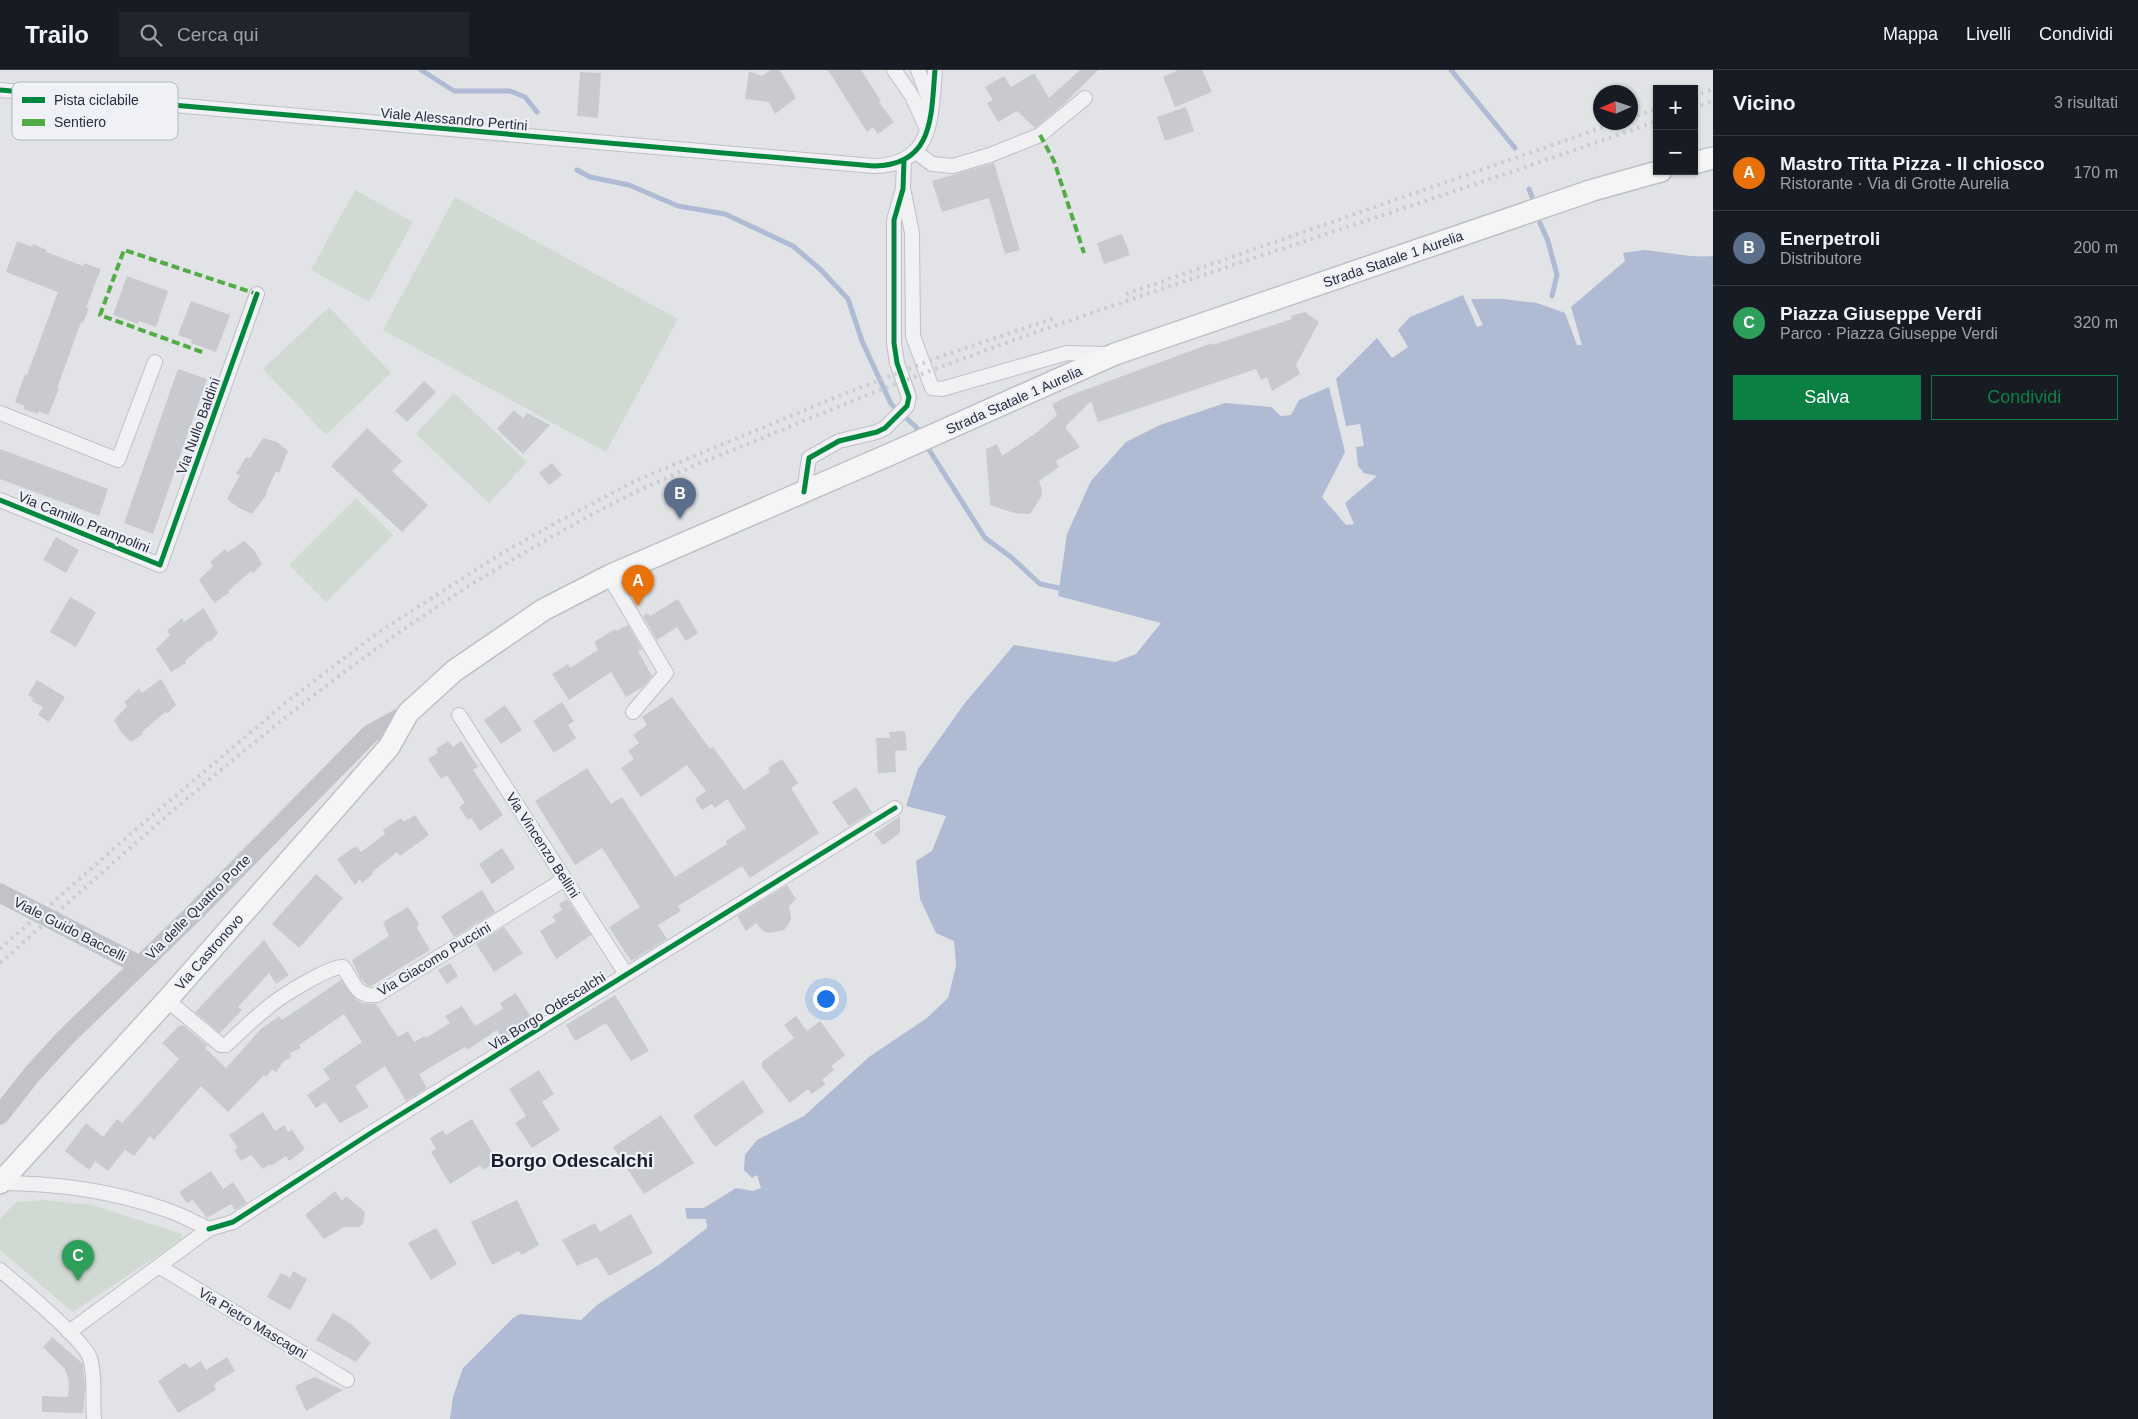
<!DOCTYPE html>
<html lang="it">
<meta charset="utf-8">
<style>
body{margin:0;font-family:Arial,sans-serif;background:#20242c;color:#f1f3f6}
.controls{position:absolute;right:15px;top:15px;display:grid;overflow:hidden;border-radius:0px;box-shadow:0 1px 4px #0004}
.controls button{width:45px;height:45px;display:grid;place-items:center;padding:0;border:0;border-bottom:1px solid #363941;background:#171b24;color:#f1f3f6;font:25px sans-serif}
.compass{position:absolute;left:1593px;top:15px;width:45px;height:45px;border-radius:50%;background:#171b24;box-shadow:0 1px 4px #0004;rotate:267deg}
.you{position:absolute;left:825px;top:928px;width:18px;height:18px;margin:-12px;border:4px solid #fff;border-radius:50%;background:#1a73e8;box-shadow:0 0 0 8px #1a73e833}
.badge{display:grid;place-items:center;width:32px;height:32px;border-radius:50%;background:#0b8043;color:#fff;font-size:16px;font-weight:700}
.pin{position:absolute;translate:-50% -41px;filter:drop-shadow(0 1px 2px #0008)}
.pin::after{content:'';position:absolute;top:26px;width:18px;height:15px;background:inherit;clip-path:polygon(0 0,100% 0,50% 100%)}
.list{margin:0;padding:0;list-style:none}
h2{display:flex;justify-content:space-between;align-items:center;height:65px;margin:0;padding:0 20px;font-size:21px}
h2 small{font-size:16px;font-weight:400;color:#9ea1a6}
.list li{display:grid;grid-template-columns:32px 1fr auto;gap:15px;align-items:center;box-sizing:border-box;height:75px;padding:0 20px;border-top:1px solid #363941}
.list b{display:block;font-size:19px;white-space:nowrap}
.list p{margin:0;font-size:16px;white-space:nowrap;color:#9ea1a6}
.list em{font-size:16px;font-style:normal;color:#9ea1a6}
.actions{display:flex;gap:10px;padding:15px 20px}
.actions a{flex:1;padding:11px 0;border:1px solid #0b8043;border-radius:0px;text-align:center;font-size:18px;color:#0b8043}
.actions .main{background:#0b8043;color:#fff}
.icon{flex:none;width:28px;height:28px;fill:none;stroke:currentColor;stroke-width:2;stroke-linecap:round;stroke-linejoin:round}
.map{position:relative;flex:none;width:1713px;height:1349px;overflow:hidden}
header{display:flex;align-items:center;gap:30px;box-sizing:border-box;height:70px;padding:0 25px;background:#171b24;border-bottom:1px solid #363941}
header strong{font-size:24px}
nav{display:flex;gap:28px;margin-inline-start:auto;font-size:18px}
.search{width:350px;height:45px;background:#20242c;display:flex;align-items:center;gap:12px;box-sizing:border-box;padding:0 18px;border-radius:0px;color:#9ea1a6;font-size:19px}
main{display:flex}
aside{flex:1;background:#171b24}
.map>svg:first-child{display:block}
</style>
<header>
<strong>Trailo</strong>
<div class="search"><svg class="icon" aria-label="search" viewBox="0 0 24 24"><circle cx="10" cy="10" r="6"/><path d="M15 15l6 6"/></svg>Cerca qui</div>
<nav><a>Mappa</a><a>Livelli</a><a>Condividi</a></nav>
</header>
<main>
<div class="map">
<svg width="1713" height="1349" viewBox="0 0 1713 1349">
<rect width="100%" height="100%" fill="#e1e3e7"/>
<!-- green -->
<path fill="#d0dad2" d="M355 120 413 152 369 232 311 200Z
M455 127 678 249 606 382 383 260Z
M329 237 391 303 326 365 263 299Z
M454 323 527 392 489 433 416 364Z
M356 428 393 465 326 532 289 495Z
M43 1130 92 1135 182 1164 181 1170 73 1242 0 1180V1149L16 1132Z"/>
<!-- water -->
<path fill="#afbad3" d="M1644 180C1667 182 1689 188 1713 186V1349H450L453 1327 463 1298 513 1248 520 1244 581 1250 597 1235 660 1194 707 1158 706 1149H687L685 1138H704L736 1118 753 1121 761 1118 757 1105 752 1108 744 1100 745 1085 757 1070 804 1046 869 987 927 948 948 928 956 896 954 871 936 863 920 829 916 791 932 781 946 746 906 736 918 699 964 634 1014 575 1115 592 1136 584 1161 553 1058 526 1067 464 1091 411 1126 372 1160 355 1225 333 1271 337 1281 346 1291 345 1299 330 1329 317 1345 382 1322 427 1346 455 1354 454 1345 433 1377 406 1364 403 1358 396 1356 377 1364 376 1360 354 1346 356 1336 309 1377 268 1392 288 1408 277 1398 260 1410 247 1463 225 1477 257 1483 255 1471 229H1503L1537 233 1565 243 1577 275H1582L1571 237 1625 191 1623 183Z"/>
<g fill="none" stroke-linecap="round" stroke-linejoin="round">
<!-- stream -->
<path stroke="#afbad3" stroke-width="5" d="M421 0 454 21H510L525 27 537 42
M1451 0 1515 78
M577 100 590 107 629 115 678 136 725 144 793 176 821 200 848 229 862 271 891 334 916 357 921 365
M1529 119 1532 127
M1540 153 1548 171 1557 205 1552 226
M926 375 985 468 1011 487 1040 514 1059 518"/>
</g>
<!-- building -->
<path fill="#c8cacf" d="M771 0H780L796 28 775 44 769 32 745 29 749 1 762 6Z
M828 0H861L881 31 879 32 894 52 878 64 873 57 867 62Z
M1080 0H1098L1065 33 1035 58 1017 41 998 52 987 33 993 30 985 17 1004 6 1011 17 1034 3 1049 28Z
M1178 0H1202L1212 22 1175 37 1163 7Z
M580 2 601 3 598 48 577 46Z
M1186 37 1194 61 1165 71 1157 47Z
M994 93 1020 180 1005 184 989 128 942 142 932 111Z
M1122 164 1130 185 1104 194 1097 173Z
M17 171 32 177 33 174 47 180 46 182 83 196 84 193 101 199 86 237 89 238 83 253 81 252 57 318 59 319 48 345 39 341 38 344 23 339 25 336 15 332 25 304 27 305 58 222 6 202Z
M127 206 168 221 156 257 139 251 138 254 113 245Z
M191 231 230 245 216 282 191 273 192 270 178 265Z
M1305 242 1319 252 1296 295 1300 304 1272 321 1267 307 1261 310 1256 299 1098 352 1091 331 1065 357 1080 377 1056 391 1059 397 1039 411 1042 420 1041 427 1030 444 1014 443 990 435 986 379 997 374 1002 386 1036 363 1057 345 1052 334 1071 325 1212 273V275L1292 249 1290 246Z
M178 299 207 309 153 464 124 453Z
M424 311 436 322 407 352 395 341Z
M514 340 523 348 527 343 550 355 523 384 497 359Z
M367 358 402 391 392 401 428 435 402 462 331 396Z
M263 368 277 372 288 381 279 403 276 401 266 423 267 424 252 444 239 438 227 429 240 405 236 404 246 387 250 388Z
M0 379 108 419 99 446 0 409Z
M552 393 562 405 549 415 539 403Z
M56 467 79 480 66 503 43 490Z
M244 471 254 480 262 494 253 503 251 501 228 521 229 523 214 533 199 510 213 496 210 492 225 479 228 482Z
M70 527 96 542 76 577 50 562Z
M678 529 698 563 686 571 677 557 657 570 643 546 648 543 650 546Z
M204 538 218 563 210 572 208 571 185 591 186 593 171 602 156 579 170 565 167 561 182 548 184 552Z
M628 555 642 579 638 581 652 606 643 617 626 627 611 602 569 630 552 604 568 594 570 598 598 580 594 572 615 559 616 561Z
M161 609 176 635 168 643 165 642 142 662 143 664 131 672 121 662 114 650 127 636 124 632 139 619 142 623Z
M37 610 65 627 49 652 38 645 43 637 32 631 33 628 28 625Z
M672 627 710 679 713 677 744 720 770 702 768 698 782 689 798 713 791 718 819 763 750 808 742 796 678 836 681 841 658 855 667 869 631 891 609 857 640 837 602 778 575 795 535 731 587 698 611 734 622 727 675 807 727 774 726 771 746 758 727 729 715 738 712 734 702 740 695 729 706 721 687 695 641 727 621 698 634 689 628 681 639 673 633 665 647 655 642 647Z
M562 632 574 651 568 655 576 668 554 683 533 651Z
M505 635 522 660 501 674 484 650Z
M905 661 907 680 895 681 896 702 878 703 876 668H890L889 662Z
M448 671 453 677 461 671 478 697 473 700 503 745 480 761 471 748 468 750 459 737 465 733 447 705 441 709 428 689 438 683 436 679Z
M856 717 872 742 849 756 832 732Z
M415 745 429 765 400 786 397 782 372 802 373 804 362 813 360 809 355 815 337 789 356 776 361 782 385 764 383 760 401 748 404 752Z
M900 746V763L883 775 874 764Z
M502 778 515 798 492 814 479 794Z
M316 804 343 828 299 878 272 854Z
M787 815 796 829 789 836 791 849 788 855 784 860 769 863 763 861 756 853 746 861 737 846Z
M482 820 495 842 454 867 441 846Z
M567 829 591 865 556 889 540 861 556 851 552 846 562 840 559 834Z
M408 837 419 854 417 858 430 880 371 916H368L360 908 352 890 389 866 383 852Z
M504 857 523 883 494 902 476 874Z
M264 870 289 905 276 914 269 903 238 937 242 940 220 963 195 942Z
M450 893 458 906 447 914 438 900Z
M341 910 356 929 362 933 376 934 398 967 408 961 414 972 425 966 426 968 450 953 445 946 462 936 475 956 503 939 500 933 516 923 534 952 503 970 497 960 467 980 465 977 419 1004 427 1018 406 1031 385 996 355 1016 369 1037 340 1053 325 1032 316 1038 307 1025 330 1009 323 999 362 972 344 944 299 975 301 978 290 983 291 987 282 993 276 1002 272 999 266 1007 264 1005 228 1042 201 1016 154 1070 150 1066 134 1086 125 1080 108 1101 95 1091 89 1100 65 1081 86 1053 103 1067 117 1049 122 1053 179 989 162 973 180 955 181 956 183 955 208 976 205 978 226 998 261 959 279 946 282 950Z
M615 925 649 981 631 991 606 953 575 971 566 955Z
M796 946 807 961 820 951 845 985 831 996 834 1000 822 1010 826 1014 812 1024 808 1019 790 1033 762 997V992L794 968 784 955Z
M539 1000 554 1024 542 1032 560 1060 532 1078 515 1053 526 1046 509 1019Z
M743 1010 764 1042 715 1077 693 1046Z
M263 1042 275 1061 284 1055 288 1062 292 1060 305 1079 289 1091 286 1086 271 1096 270 1094 263 1099 251 1085 241 1091 234 1080 238 1078 229 1065Z
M661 1045 694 1093 644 1124 613 1077Z
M472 1049 497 1091 483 1100 480 1095 450 1114 431 1082 436 1079 430 1068 443 1060 446 1065Z
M211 1101 223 1119 233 1112 247 1133 235 1140 231 1134 207 1148 193 1130 187 1133 179 1122Z
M335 1121 342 1131 346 1126 365 1142 363 1154 358 1157H344L324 1169 305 1145Z
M517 1130 539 1175 521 1185 519 1181 492 1195 471 1152Z
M631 1144 653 1183 609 1206 597 1187 577 1196 562 1170 595 1153 600 1162Z
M436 1158 457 1194 431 1210 408 1173Z
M293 1201 307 1209 290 1240 267 1227 281 1203 290 1208Z
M333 1243 351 1254 371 1273 356 1292 316 1270Z
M52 1267 83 1294 85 1319 83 1343 42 1342V1326L68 1327 69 1311 65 1299 43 1277Z
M227 1287 235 1301 214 1314 216 1320 178 1343 158 1311 185 1293 190 1298 201 1291 206 1300Z
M315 1307 343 1320 306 1341 295 1316Z"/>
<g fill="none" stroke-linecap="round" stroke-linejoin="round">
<!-- minor casing -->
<g stroke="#bec0c5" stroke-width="16">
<path id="minor" d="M894 0 912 26 927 59
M918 0 930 32
M0 20 874 96C934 95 931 46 935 0
M916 82 932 94 953 96 990 85 1040 65 1085 28
M904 123 912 163 913 266 932 318 942 319 1067 283 1106 284
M0 343 118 390 155 292
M804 422 809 388 839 371 877 362 885 358 907 336 909 327 897 293 894 273V150L903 119 904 90
M0 430 160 495 257 224
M609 506 666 603 633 642
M459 645 626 904
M167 930 221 975H226C239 963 252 950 266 939 278 928 329 896 343 897 354 912 356 928 377 925L565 809
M0 1113C57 1113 113 1121 167 1140 182 1145 196 1153 209 1159L69 1262
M209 1159 233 1152 374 1061 895 738
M160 1197 347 1310
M0 1200C18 1215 83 1269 90 1288 96 1307 92 1330 94 1349"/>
</g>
<!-- primary casing -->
<g stroke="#bdc0c5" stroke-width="24">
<path id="primary" d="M1694 93 1713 88
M0 1113 167 930 389 677 408 643 454 601 543 540 609 506 893 383 1115 284 1593 120 1661 101"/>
</g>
<!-- minor -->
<use href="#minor" stroke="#f1f1f3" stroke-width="14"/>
<!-- secondary -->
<path stroke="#c2c3c9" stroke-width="19" d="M0 1045 33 1003 65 968 192 845 370 664 408 643"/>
<!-- primary -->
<use href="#primary" stroke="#f5f5f6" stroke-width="21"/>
<!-- rail -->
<path stroke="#cacbce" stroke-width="4" stroke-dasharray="2.5 5" stroke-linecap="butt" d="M1694 26 1713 19
M1694 38 1713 31
M1630 48 1657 39
M1126 224 1618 52
M0 879 135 760 289 630 376 564 499 485 561 450 637 410 836 327 942 286 1055 248
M0 893C171 742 336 589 536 476 569 457 602 438 636 422 690 396 746 375 801 352 947 291 1096 241 1245 191 1383 145 1520 100 1657 51"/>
<!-- secondary-bridge -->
<path stroke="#c2c3c9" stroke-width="19" d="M0 823 139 895"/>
<!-- quiet -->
<path stroke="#53ab46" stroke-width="4" stroke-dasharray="8 4" stroke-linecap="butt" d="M1040 65 1054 91 1084 183
M202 282 100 245 124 180 257 224"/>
<!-- cycleway casing -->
<g stroke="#eff1f6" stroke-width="8">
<path id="cycleway" d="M0 20 874 96C934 95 931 46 935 0
M804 422 809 388 839 371 877 362 885 358 907 336 909 327 897 293 894 273V150L903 119 904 90
M0 430 160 495 257 224
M209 1159 233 1152 374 1061 895 738"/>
</g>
<!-- cycleway -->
<use href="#cycleway" stroke="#00873e" stroke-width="5"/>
</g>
<g text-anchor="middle" stroke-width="4.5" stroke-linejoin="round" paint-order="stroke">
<!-- street labels -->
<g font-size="14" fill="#282d41" stroke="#eff1f6">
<text transform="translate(454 49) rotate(5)" y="5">Viale Alessandro Pertini</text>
<text transform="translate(1393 189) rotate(-19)" y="5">Strada Statale 1 Aurelia</text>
<text transform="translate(1014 330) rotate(-24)" y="5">Strada Statale 1 Aurelia</text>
<text transform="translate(198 356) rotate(-70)" y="5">Via Nullo Baldini</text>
<text transform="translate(84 452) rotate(22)" y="5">Via Camillo Prampolini</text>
<text transform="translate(543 775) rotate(57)" y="5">Via Vincenzo Bellini</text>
<text transform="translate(198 837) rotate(-45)" y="5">Via delle Quattro Porte</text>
<text transform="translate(70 859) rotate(27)" y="5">Viale Guido Baccelli</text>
<text transform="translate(209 882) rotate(-49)" y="5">Via Castronovo</text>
<text transform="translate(434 889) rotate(-31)" y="5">Via Giacomo Puccini</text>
<text transform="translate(547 941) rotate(-32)" y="5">Via Borgo Odescalchi</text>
<text transform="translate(253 1253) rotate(31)" y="5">Via Pietro Mascagni</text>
</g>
<!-- district labels -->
<g font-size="19" font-weight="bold" fill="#1a1e31" stroke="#eff1f6">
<text x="572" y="1097">Borgo Odescalchi</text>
</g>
</g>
<!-- legend -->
<rect x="12" y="12" width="166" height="58" rx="8" fill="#eff1f6" stroke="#b3b6c0" stroke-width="1"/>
<rect x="22" y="27" width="23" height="6" fill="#00873e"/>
<rect x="22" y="49" width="23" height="7" fill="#53ab46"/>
<g font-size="14" fill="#282d41">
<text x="54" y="35">Pista ciclabile</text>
<text x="54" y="57">Sentiero</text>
</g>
</svg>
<div class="controls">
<button>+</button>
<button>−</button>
</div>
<svg class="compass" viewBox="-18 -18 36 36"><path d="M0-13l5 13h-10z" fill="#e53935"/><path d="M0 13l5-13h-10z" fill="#9ea1a6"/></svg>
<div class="you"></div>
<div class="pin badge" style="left:638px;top:536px;background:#e8710a">A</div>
<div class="pin badge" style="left:680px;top:449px;background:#5c6f8a">B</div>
<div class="pin badge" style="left:78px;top:1211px;background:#2e9e5b">C</div>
</div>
<aside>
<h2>Vicino<small>3 risultati</small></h2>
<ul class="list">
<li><span class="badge" style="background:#e8710a">A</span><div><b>Mastro Titta Pizza - Il chiosco</b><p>Ristorante · Via di Grotte Aurelia</p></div><em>170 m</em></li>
<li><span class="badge" style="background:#5c6f8a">B</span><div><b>Enerpetroli</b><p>Distributore</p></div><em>200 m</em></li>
<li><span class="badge" style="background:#2e9e5b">C</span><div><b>Piazza Giuseppe Verdi</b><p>Parco · Piazza Giuseppe Verdi</p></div><em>320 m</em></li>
</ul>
<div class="actions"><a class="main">Salva</a><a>Condividi</a></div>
</aside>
</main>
